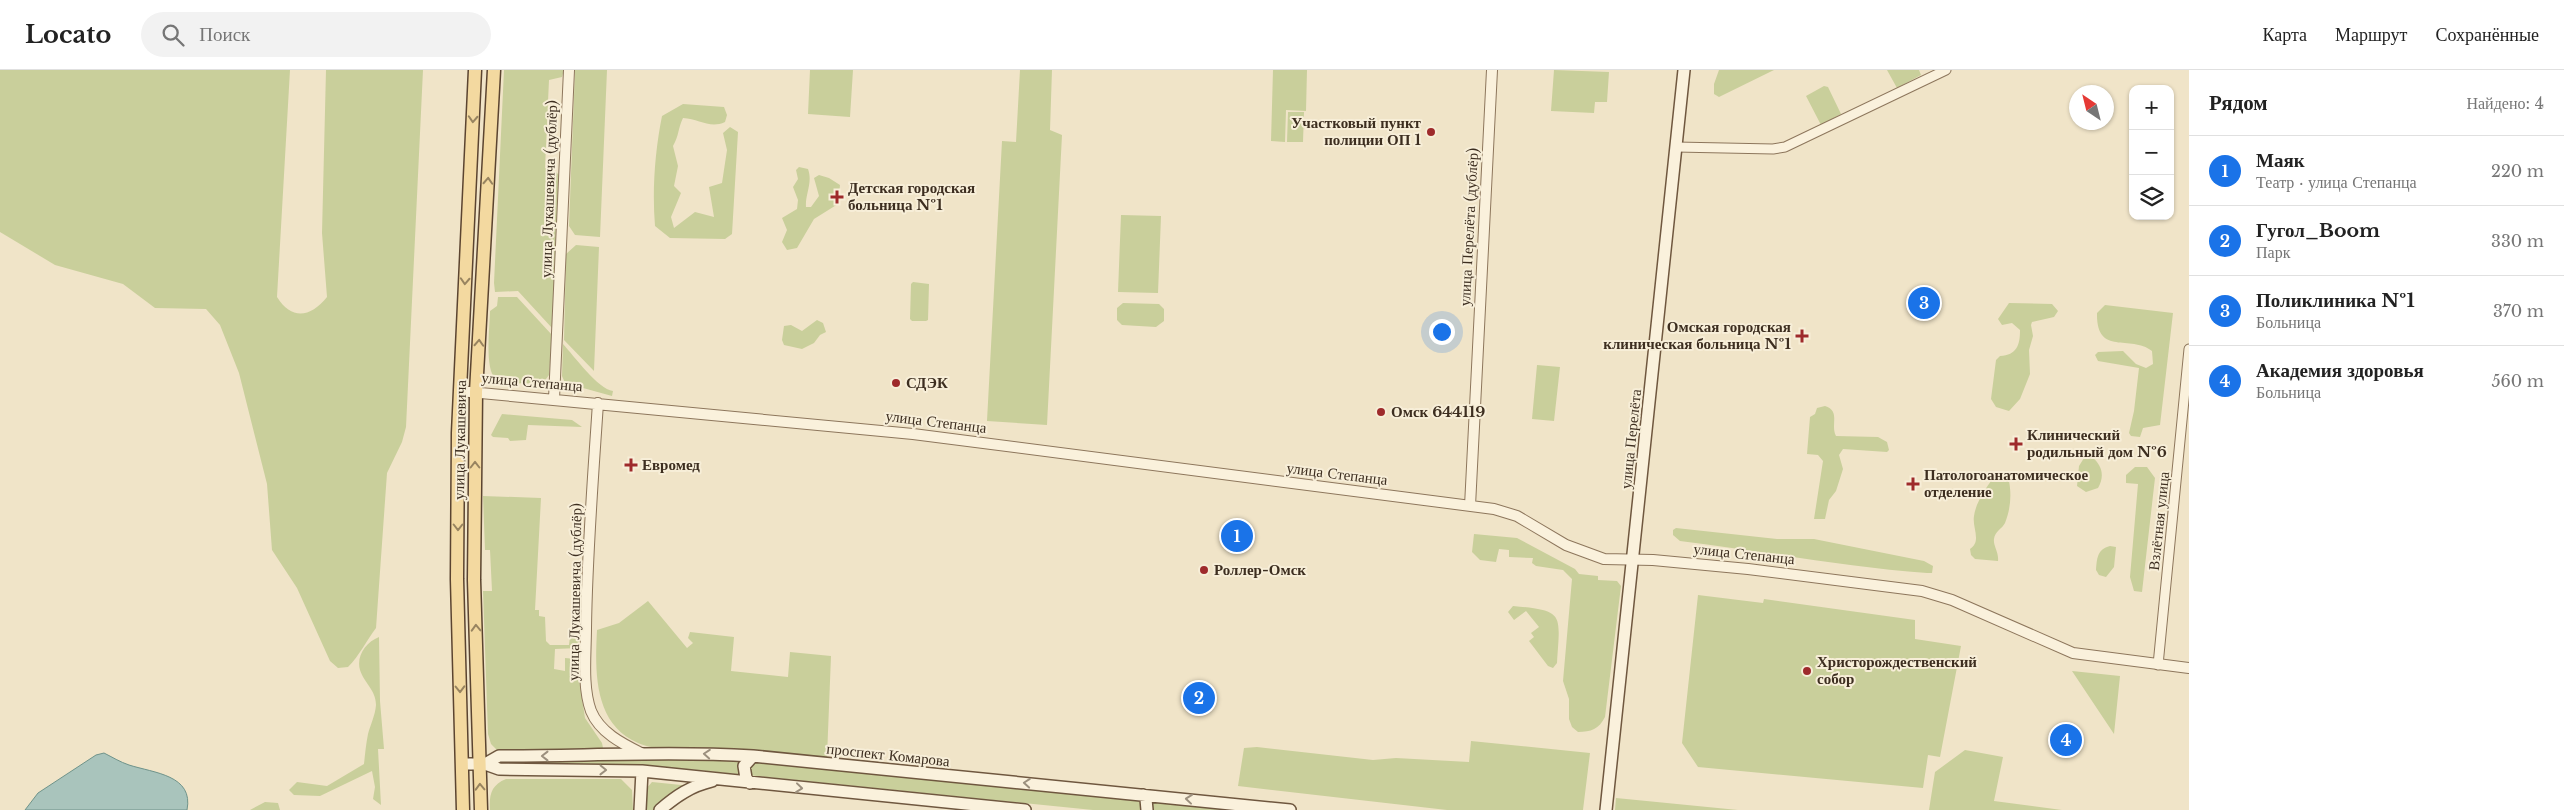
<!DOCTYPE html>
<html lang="ru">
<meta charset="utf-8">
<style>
body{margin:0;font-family:"Libre Baskerville",serif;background:#f2f2f2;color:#222}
.controls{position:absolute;right:15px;top:15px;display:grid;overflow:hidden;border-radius:10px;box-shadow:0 1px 4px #0004}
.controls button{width:45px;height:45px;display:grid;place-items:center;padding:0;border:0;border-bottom:1px solid #e0e0e0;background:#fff;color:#222;font:25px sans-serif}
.compass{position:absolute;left:2069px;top:15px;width:45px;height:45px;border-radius:50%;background:#fff;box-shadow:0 1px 4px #0004;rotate:325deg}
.you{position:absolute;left:1441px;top:261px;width:18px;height:18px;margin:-12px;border:4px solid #fff;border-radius:50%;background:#1a73e8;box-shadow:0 0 0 8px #1a73e833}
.badge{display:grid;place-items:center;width:32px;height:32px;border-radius:50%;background:#1a73e8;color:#fff;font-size:16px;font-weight:700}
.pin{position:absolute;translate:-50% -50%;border:2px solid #fff;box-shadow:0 1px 5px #0006}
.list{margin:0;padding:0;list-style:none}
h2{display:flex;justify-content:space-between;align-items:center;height:65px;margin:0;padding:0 20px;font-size:21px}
h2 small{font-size:16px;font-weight:400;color:#767676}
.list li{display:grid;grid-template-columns:32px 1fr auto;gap:15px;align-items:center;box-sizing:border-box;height:70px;padding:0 20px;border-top:1px solid #e0e0e0}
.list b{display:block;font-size:19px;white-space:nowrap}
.list p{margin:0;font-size:16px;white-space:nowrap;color:#767676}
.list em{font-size:16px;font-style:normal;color:#767676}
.icon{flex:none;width:28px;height:28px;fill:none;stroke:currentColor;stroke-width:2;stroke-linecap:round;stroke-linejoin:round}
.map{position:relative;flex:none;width:2189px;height:740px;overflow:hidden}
header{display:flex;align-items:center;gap:30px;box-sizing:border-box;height:70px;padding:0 25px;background:#fff;border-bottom:1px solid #e0e0e0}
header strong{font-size:24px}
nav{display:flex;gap:28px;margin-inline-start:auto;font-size:18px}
.search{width:350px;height:45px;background:#f2f2f2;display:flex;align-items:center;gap:12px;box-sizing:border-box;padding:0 18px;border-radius:28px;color:#767676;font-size:19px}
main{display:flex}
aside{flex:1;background:#fff}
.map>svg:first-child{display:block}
</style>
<header>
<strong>Locato</strong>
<div class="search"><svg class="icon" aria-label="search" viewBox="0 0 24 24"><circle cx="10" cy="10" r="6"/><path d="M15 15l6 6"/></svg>Поиск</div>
<nav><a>Карта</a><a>Маршрут</a><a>Сохранённые</a></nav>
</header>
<main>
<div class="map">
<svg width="2189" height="740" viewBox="0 0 2189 740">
<rect width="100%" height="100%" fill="#f0e4c8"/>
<!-- green -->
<path fill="#c9cf9b" d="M0 0H290L277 227C292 251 311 247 327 227L322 163 326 0H423L406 357 402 372 387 403 376 558C366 571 360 585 348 597L338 598 330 591 297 518 272 480 267 414 239 303 220 255 206 239 155 238 123 214 55 195 0 162Z
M504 0H564L562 7 549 10 545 98 555 101 559 105 552 258 518 221 495 222 494 213Z
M575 0H607L600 167 575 165 569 156Z
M810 0H853L850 47 808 44Z
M1020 0H1052L1050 60 1062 65 1047 355 987 351 1002 71 1016 72Z
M1273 0H1307L1306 41 1286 40 1285 72 1271 71Z
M1554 0 1609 2 1607 32H1595L1594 43 1551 41Z
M1719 0H1774L1719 27 1714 24V14Z
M1887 0H1919L1921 5 1897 18Z
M1824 16 1828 17 1841 44 1821 55 1806 26Z
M683 34 724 37 727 45 725 52C710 59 699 49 683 48 678 58 679 66 673 76L678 96 674 116 681 123 671 147 674 158 695 142 714 147 709 117 722 113 727 80 723 63 730 57 738 62 732 164 725 169 670 168 655 156C652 120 655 81 662 46Z
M1288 42H1304L1303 72H1287Z
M799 97 808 99C813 113 805 124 806 137H811L819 126 814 108 819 105 829 108 840 115 838 134 814 149 797 178 787 180 782 172 787 160 782 148 797 139 798 130 793 117 798 109 796 100Z
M1121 145 1161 146 1158 223 1118 222Z
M576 175 599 177 594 301 564 270 566 184Z
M913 212 929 214 928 250 926 251H912L910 249 911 214Z
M498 227H517L552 265 549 305 543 313C531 313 506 315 496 309 484 300 490 256 490 241L497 236Z
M1123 233 1159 234 1164 239V251L1156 257 1122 255 1117 250V238Z
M2009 233 2052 234 2058 241 2054 247 2032 252 2031 255 2033 266 2029 280 2030 304 2020 329 2009 341 1996 337 1991 329 1996 290 2000 286C2017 285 2020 275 2020 260L2012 253 2002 255 1998 249Z
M2105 235 2173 243 2160 355 2143 358 2140 367 2131 366 2129 363 2134 341 2139 298 2098 291 2095 285 2098 282 2123 281 2136 294 2146 298 2153 294 2152 281C2130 264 2096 287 2097 243Z
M817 250 823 253 826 262 820 265 814 273 802 279 784 275 782 270 784 256 791 255 802 261Z
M563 274C574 286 598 319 613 321L612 326 565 313 562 306Z
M1537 295 1560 297 1554 351 1532 349Z
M1825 336C1841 341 1830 355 1836 366L1878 367 1887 372 1889 380 1887 382 1843 379 1839 385 1843 399 1836 421 1829 430 1825 449H1814L1823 391 1818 385 1807 384 1810 347 1815 344 1817 338Z
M502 344 572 350 582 357 528 355 526 370 510 371 508 368 493 367 491 365Z
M2092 387C2102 395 2105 406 2098 418L2086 422 2077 416 2079 396 2084 388Z
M2135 397H2147L2155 408 2142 522 2134 521 2130 507 2138 414 2126 413V405Z
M1997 403 2008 407C2012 422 2011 438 2005 453 2002 459 1995 461 1994 469 1993 476 1999 482 1998 491L1975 489 1971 485 1970 479C1982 471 1972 458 1974 446 1976 431 1988 415 1997 403Z
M483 426 541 428 535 540H539V546L545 547 546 571 550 575H569L573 542 578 546 579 578 555 579 554 599 565 601V588L576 589 585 648 602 673 603 678 600 681 500 683 491 674 488 664 483 521H492L490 480H485Z
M1676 458 1777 469H1814L1924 491 1933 496 1932 503H1927C1844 497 1763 481 1680 471L1673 465V460Z
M1474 464 1517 468 1575 499 1579 504 1598 506V510L1617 511 1621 516 1605 647C1599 659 1591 662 1578 662L1572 657 1569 649V629L1563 611 1572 509 1563 500 1536 496 1532 493 1533 488 1509 487V480L1499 479 1496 492 1480 490 1472 482Z
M2110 476 2116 477 2114 497 2106 507 2099 505 2096 500C2097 489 2097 479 2110 476Z
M1698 525 1763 533 1764 529 1915 550V569L1961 576 1940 687 1928 685 1923 718 1698 697 1682 673Z
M648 531 687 578 693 573 688 568 690 562 734 567 731 601 788 607 790 582 831 586 827 687C787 684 746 680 706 678 684 677 658 682 638 673 593 654 595 600 597 560L619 553Z
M1513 536C1565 541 1560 543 1557 593L1553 598 1548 596 1529 571 1534 567 1531 563 1539 557 1526 541 1514 550 1508 542Z
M379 567 380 631 384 679H378L381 735 373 729 375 717 372 701 320 726 294 725 289 720 297 712 327 716 364 694C365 684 366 674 368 664 371 653 375 646 376 635 376 620 364 613 360 600 356 586 366 572 379 567Z
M2072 601 2120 606 2114 664Z
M1471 671 1590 683 1583 740H1447L1238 716 1244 678 1257 677 1373 690 1396 688 1469 692Z
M1965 680 2003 687 1994 731 2062 740H1929L1935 702Z
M696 688 757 692 1251 740H1093L698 700 637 696 498 695V692Z
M506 709H621L632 720 633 740H490C489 725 491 715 506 709Z
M652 712 691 716 654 740H643L646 719Z
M1616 728 1738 740H1615Z
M265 732 278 733 280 740H250Z"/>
<!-- water -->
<path fill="#a9c4bc" stroke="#6f938a" d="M104 683C112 687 120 692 129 695 154 703 194 705 187 740H25L38 723 96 685Z"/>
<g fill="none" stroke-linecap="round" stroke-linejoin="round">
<!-- minor casing -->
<g stroke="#8d765c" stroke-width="11">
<path id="minor" d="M1676 77 1773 79 1785 77 1946 0
M2158 595 2189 279"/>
</g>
<!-- tertiary casing -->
<g stroke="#8d765c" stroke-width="12">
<path id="tertiary" d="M459 321 913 364 1494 439 1517 446 1566 475 1604 489 1653 490 1748 499 1922 521 1952 530 2073 583 2189 598
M554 329 569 0
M598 333C593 408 587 483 586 558 586 584 582 616 591 641 600 663 623 674 643 684
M1470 436 1492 0"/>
</g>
<!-- secondary casing -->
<g stroke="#6f573f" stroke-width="14">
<path id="secondary" d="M462 694H485L499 699 642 701 1025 740
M485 694 499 686C584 686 669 681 753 686L1290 740
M750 713 746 708 744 696 753 686
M1143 725 1146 729 1147 740
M640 740 642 701
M660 740C676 726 691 716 712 711
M1606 740 1684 0"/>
</g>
<!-- primary casing -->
<g stroke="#5b4430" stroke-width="15">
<path id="primary" d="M463 740 457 509 458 363 475 0
M481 740 474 510 476 322 494 0"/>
</g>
<!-- minor -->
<use href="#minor" stroke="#faf1dc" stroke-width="9"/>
<!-- tertiary -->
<use href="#tertiary" stroke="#faf1dc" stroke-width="10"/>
<!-- secondary -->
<use href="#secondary" stroke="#faf1dc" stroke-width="11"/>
<!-- primary -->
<use href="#primary" stroke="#f3d9a0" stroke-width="12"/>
</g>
<!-- one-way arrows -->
<defs><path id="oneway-chevron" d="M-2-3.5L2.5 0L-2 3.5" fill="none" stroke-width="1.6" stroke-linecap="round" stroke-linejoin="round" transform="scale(1.25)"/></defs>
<g stroke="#988460">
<use href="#oneway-chevron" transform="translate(473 49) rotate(93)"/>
<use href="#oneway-chevron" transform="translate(488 111) rotate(-87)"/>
<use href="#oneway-chevron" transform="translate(465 211) rotate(93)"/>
<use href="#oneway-chevron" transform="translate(479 273) rotate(-87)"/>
<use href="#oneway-chevron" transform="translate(475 395) rotate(-90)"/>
<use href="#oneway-chevron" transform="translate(458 457) rotate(90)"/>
<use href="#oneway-chevron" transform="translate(476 558) rotate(-92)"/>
<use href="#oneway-chevron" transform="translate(460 619) rotate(89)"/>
<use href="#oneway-chevron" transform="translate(480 717) rotate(-92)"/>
</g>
<g stroke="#9c907e">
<use href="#oneway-chevron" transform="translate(707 684) rotate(-176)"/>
<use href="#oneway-chevron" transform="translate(545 686) rotate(-180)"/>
<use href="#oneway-chevron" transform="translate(603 700) rotate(1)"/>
<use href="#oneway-chevron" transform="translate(1027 713) rotate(-175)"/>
<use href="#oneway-chevron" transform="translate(799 718) rotate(6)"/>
<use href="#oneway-chevron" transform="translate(1189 729) rotate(-174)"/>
</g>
<!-- markers -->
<g fill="#9e2a2b" stroke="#f7eed8" stroke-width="2">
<circle cx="1431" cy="62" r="5"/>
<path d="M834.5 119.5h5v5h5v5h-5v5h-5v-5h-5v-5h5z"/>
<path d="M1799.5 258.5h5v5h5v5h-5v5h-5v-5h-5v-5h5z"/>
<circle cx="896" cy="313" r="5"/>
<circle cx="1381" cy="342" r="5"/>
<path d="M2013.5 366.5h5v5h5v5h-5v5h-5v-5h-5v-5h5z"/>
<path d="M628.5 387.5h5v5h5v5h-5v5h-5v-5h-5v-5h5z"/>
<path d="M1910.5 406.5h5v5h5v5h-5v5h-5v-5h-5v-5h5z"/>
<circle cx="1204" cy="500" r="5"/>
<circle cx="1807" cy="601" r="5"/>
</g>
<g text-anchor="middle" stroke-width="4" stroke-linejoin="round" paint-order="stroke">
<!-- poi labels -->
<g font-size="15" font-weight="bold" fill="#3d2e20" stroke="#f7eed8" text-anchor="start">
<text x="1421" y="58" text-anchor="end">Участковый пункт<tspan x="1421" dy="17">полиции ОП 1</tspan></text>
<text x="848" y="123">Детская городская<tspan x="848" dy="17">больница №1</tspan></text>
<text x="1791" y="262" text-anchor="end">Омская городская<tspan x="1791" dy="17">клиническая больница №1</tspan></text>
<text x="906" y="318">СДЭК</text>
<text x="1391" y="347">Омск 644119</text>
<text x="2027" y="370">Клинический<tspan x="2027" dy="17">родильный дом №6</tspan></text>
<text x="642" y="400">Евромед</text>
<text x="1924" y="410">Патологоанатомическое<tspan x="1924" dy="17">отделение</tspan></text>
<text x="1214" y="505">Роллер-Омск</text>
<text x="1817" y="597">Христорождественский<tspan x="1817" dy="17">собор</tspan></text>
</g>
<!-- street labels -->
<g font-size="15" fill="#3d2e20" stroke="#f7eed8">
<text transform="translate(549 119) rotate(-88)" y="5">улица Лукашевича (дублёр)</text>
<text transform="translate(1469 157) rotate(-87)" y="5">улица Перелёта (дублёр)</text>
<text transform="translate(532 312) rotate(5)" y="5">улица Степанца</text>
<text transform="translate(936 352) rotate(7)" y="5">улица Степанца</text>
<text transform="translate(1631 369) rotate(-84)" y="5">улица Перелёта</text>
<text transform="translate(460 370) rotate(-89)" y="5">улица Лукашевича</text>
<text transform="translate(1337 404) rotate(7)" y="5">улица Степанца</text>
<text transform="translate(2159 451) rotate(-84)" y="5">Взлётная улица</text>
<text transform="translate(1744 484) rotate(6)" y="5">улица Степанца</text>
<text transform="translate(575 522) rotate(-89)" y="5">улица Лукашевича (дублёр)</text>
<text transform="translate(888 685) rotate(6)" y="5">проспект Комарова</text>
</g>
</g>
</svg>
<div class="controls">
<button>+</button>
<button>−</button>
<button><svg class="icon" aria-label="layers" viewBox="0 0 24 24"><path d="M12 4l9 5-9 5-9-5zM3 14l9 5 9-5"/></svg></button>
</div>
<svg class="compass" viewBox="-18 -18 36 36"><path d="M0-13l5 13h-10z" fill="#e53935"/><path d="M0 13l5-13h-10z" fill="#767676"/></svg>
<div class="you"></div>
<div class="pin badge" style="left:1237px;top:466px">1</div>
<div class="pin badge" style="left:1199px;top:628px">2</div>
<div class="pin badge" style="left:1924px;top:233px">3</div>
<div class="pin badge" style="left:2066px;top:670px">4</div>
</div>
<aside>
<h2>Рядом<small>Найдено: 4</small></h2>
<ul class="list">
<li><span class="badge">1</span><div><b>Маяк</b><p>Театр · улица Степанца</p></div><em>220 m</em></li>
<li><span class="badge">2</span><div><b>Гугол_Boom</b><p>Парк</p></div><em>330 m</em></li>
<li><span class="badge">3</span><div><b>Поликлиника №1</b><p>Больница</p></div><em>370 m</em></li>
<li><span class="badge">4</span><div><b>Академия здоровья</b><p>Больница</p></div><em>560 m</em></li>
</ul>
</aside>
</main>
